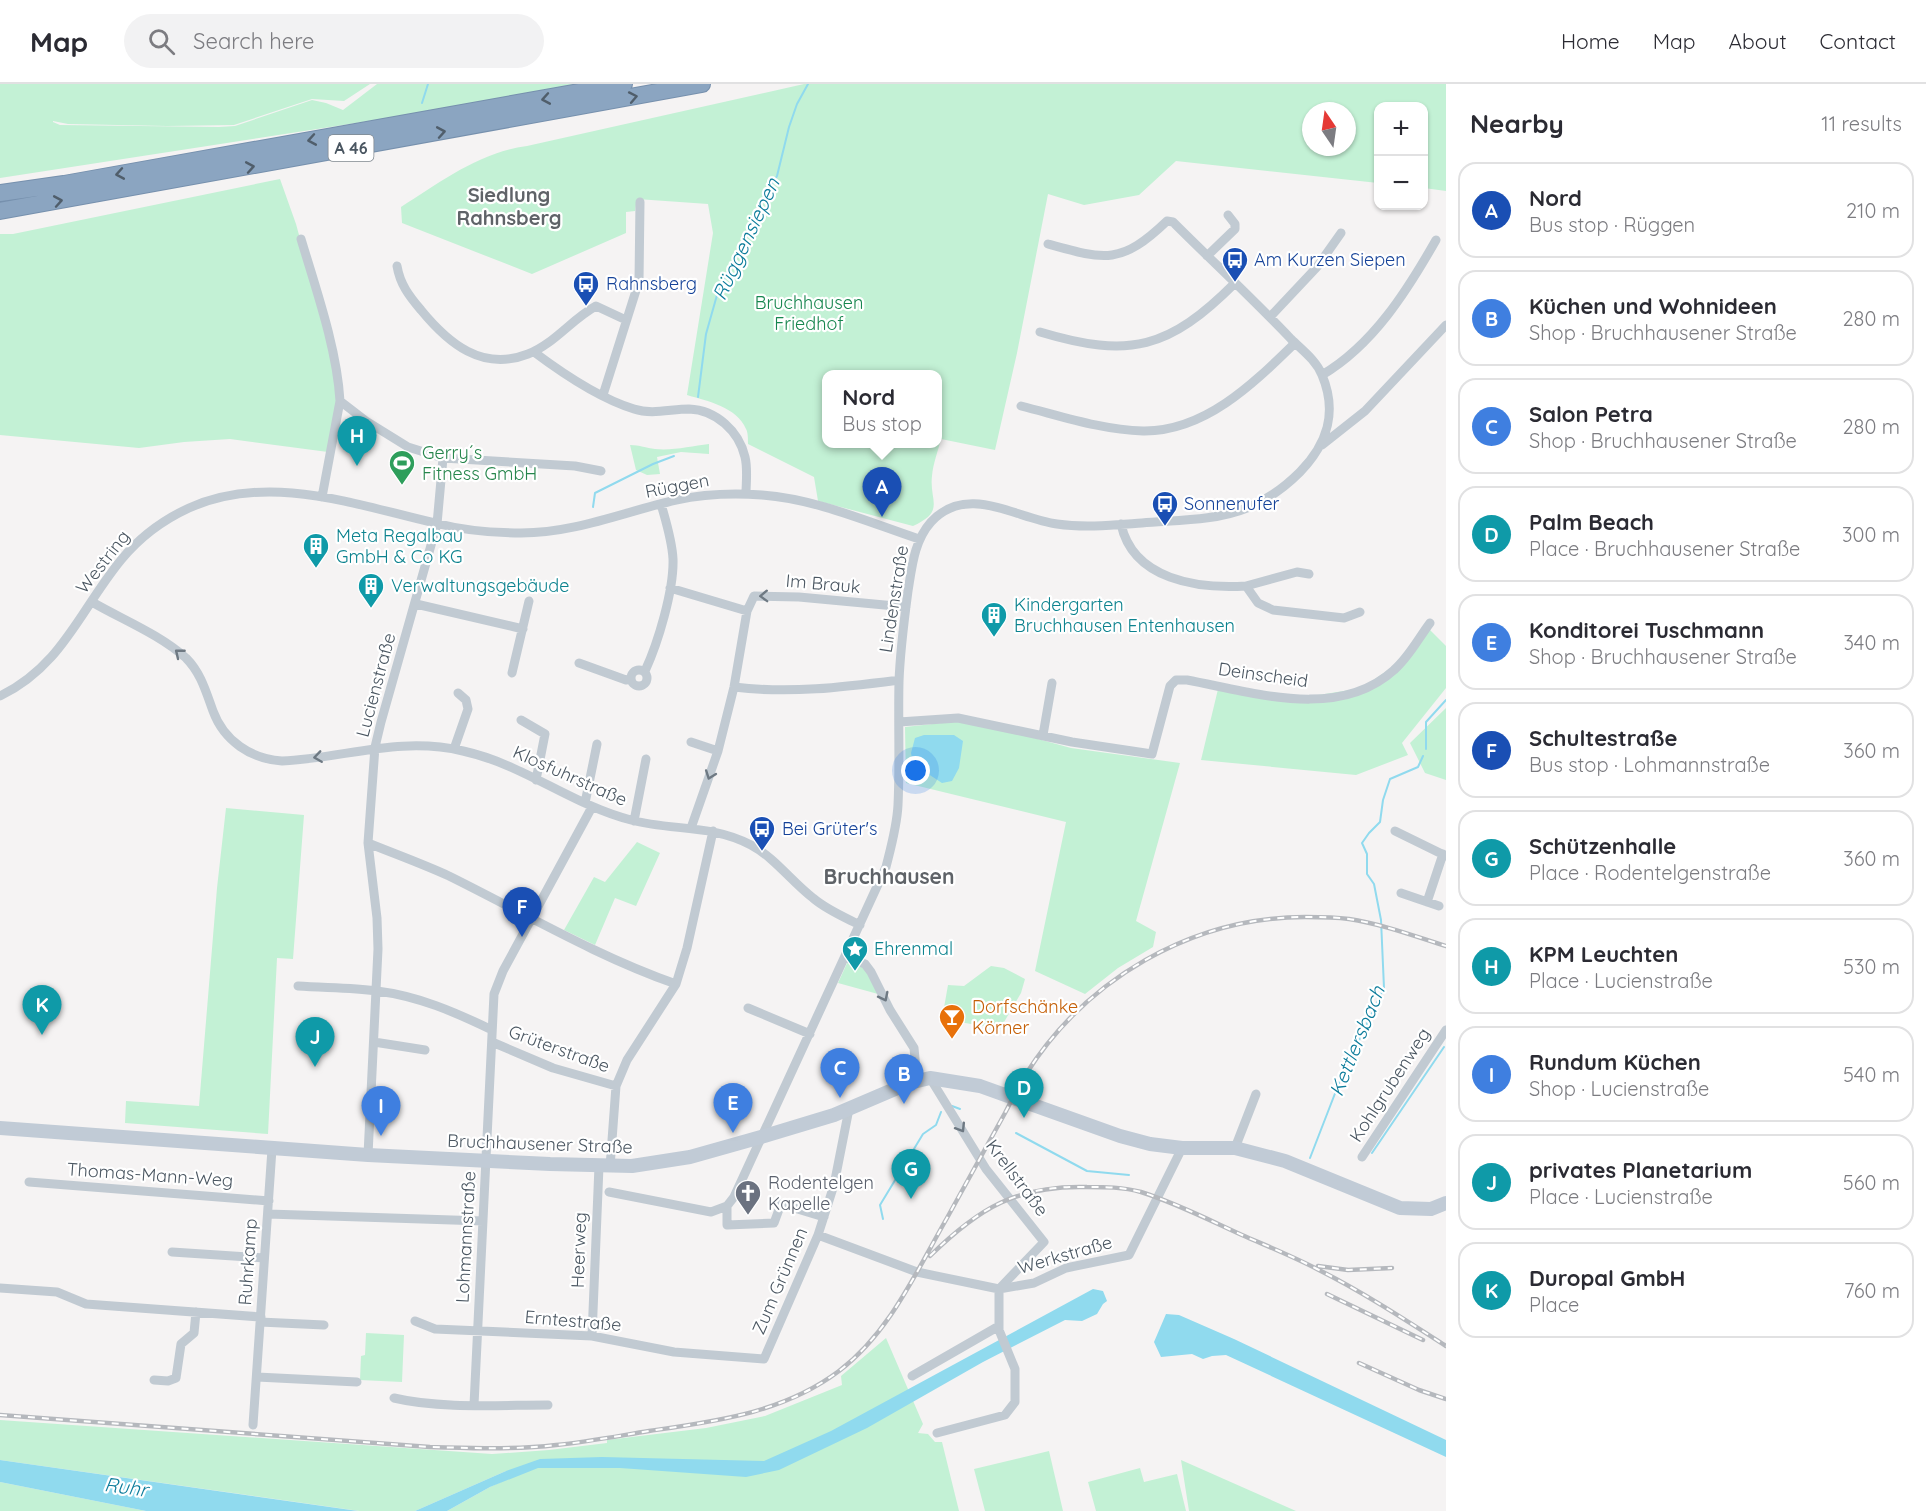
<!DOCTYPE html>
<meta charset="utf-8">
<style>
body{margin:0;font-family:Quicksand,sans-serif;background:#f2f2f3;color:#2b2b33}
.controls{position:absolute;right:18px;top:18px;display:grid;overflow:hidden;border-radius:12px;box-shadow:0 2px 4px #0004}
.controls button{width:54px;height:54px;display:grid;place-items:center;padding:0;border:0;border-bottom:2px solid #e1e1e2;background:#fff;color:#2b2b33;font:30px sans-serif}
.compass{position:absolute;left:1302px;top:18px;width:54px;height:54px;border-radius:50%;background:#fff;box-shadow:0 2px 4px #0004;rotate:347deg}
.you{position:absolute;left:916px;top:687px;width:21px;height:21px;margin:-15px;border:4px solid #fff;border-radius:50%;background:#1a73e8;box-shadow:0 0 0 9px #1a73e833}
.badge{display:grid;place-items:center;width:39px;height:39px;border-radius:50%;background:#1a73e8;color:#fff;font-size:20px;font-weight:700}
.pin{position:absolute;translate:-50% -50px;filter:drop-shadow(0 2px 3px #0008)}
.pin::after{content:'';position:absolute;top:32px;width:21px;height:18px;background:inherit;clip-path:polygon(0 0,100% 0,50% 100%)}
.popup{position:absolute;left:822px;top:286px;width:120px;height:78px;box-sizing:border-box;display:grid;place-content:center;border-radius:12px;background:#fff;filter:drop-shadow(0 2px 4px #0005);font-size:20px;white-space:nowrap;color:#7c7c81}
.popup b{font-size:22px;color:#2b2b33}
.popup::after{content:'';position:absolute;left:50%;top:100%;margin-left:-12px;border:12px solid transparent;border-top-color:#fff}
.list{margin:0;padding:0;list-style:none}
h2{display:flex;justify-content:space-between;align-items:center;height:78px;margin:0;padding:0 24px;font-size:26px}
h2 small{font-size:20px;font-weight:400;color:#7c7c81}
.list li{display:grid;grid-template-columns:39px 1fr auto;gap:18px;align-items:center;box-sizing:border-box;height:96px;margin:0 12px 12px;padding:0 12px;border:2px solid #e1e1e2;border-radius:18px}
.list b{display:block;font-size:22px;white-space:nowrap}
.list p{margin:0;font-size:20px;white-space:nowrap;color:#7c7c81}
.list em{font-size:20px;font-style:normal;color:#7c7c81}
.icon{flex:none;width:33px;height:33px;fill:none;stroke:currentColor;stroke-width:2;stroke-linecap:round;stroke-linejoin:round}
.map{position:relative;flex:none;width:1446px;height:1427px;overflow:hidden}
header{display:flex;align-items:center;gap:36px;box-sizing:border-box;height:84px;padding:0 30px;background:#fff;border-bottom:2px solid #e1e1e2}
header strong{font-size:28px}
nav{display:flex;gap:33px;margin-inline-start:auto;font-size:21px}
.search{width:420px;height:54px;background:#f2f2f3;display:flex;align-items:center;gap:15px;box-sizing:border-box;padding:0 21px;border-radius:33px;color:#7c7c81;font-size:22px}
main{display:flex}
aside{flex:1;background:#fff}
.map>svg:first-child{display:block}
</style>
<header>
<strong>Map</strong>
<div class="search"><svg class="icon" aria-label="search" viewBox="0 0 24 24"><circle cx="10" cy="10" r="6"/><path d="M15 15l6 6"/></svg>Search here</div>
<nav><a>Home</a><a>Map</a><a>About</a><a>Contact</a></nav>
</header>
<main>
<div class="map">
<svg width="1446" height="1427" viewBox="0 0 1446 1427">
<rect width="100%" height="100%" fill="#f5f3f3"/>
<!-- green -->
<path fill="#c3f1d5" fill-rule="evenodd" d="M0 0H370L344 17 312 15 234 41 167 42 68 40 53 37V38L60 41 219 43 235 42 312 16 326 19 343 26 377 0H576L473 21 0 94Z
M804 0H1446V107L1424 104V22H1378V99L1176 77 1139 111 1084 121 1048 110 1017 269 995 366 941 355C938 367 933 380 932 392 929 417 946 427 913 442L818 417 814 393 748 360C748 355 748 348 746 345 737 323 707 317 687 311L713 149 708 120 637 115 635 127 626 128V149L532 190 402 139 401 123C440 98 480 68 527 62ZM1311 27H1347V63H1311ZM826 290H938V360H826Z
M280 95 296 140 327 253 338 305 328 368 230 355 184 358 139 364 0 351V150H13Z
M709 360V370L681 368 657 373 660 390 647 391 636 386 630 361C640 361 646 364 655 365 672 367 692 362 709 360Z
M1425 541 1446 562V604L1402 659 1408 671 1356 691 1201 676 1219 601 1306 613 1362 604 1398 579Z
M1446 624V696L1425 689 1410 659Z
M969 636 1071 664 1180 679 1136 837 1156 848 1153 863 1118 884 1085 910 1035 887 1066 738 906 699 905 643Z
M226 724 304 731 293 875 277 874 268 1050 125 1039 126 1017 199 1022 217 804Z
M637 758 660 769 636 822 615 814 595 861 564 846 594 793 605 798Z
M848 877 866 884 878 910 838 899Z
M991 882 1004 884 1025 895 1021 909 1000 945 942 935 948 901 964 902Z
M366 1249 404 1251 402 1298 360 1296 361 1272 365 1271Z
M886 1254 923 1340 918 1349 928 1350 935 1358H942L959 1427H447L490 1403 512 1393 506 1387 415 1427H359L0 1376V1336L492 1370 549 1366 607 1359V1356L706 1344 765 1332 842 1301 841 1292Z
M1049 1367 1063 1427H985L974 1385Z
M1181 1376 1296 1427H1189Z
M1140 1384 1144 1398 1177 1390 1186 1427H1096L1088 1398Z
M0 1398 146 1427H0Z"/>
<!-- water -->
<path fill="#90daee" d="M924 651H954L963 657 959 684 952 697 942 699 913 680 911 669 915 654Z
M1093 1205 1103 1207 1107 1217 1103 1220 1097 1230 1082 1237 1065 1236 983 1278 867 1344 779 1386 746 1393 620 1384H538L490 1403 447 1427H415L506 1387 540 1375 602 1373 764 1377 831 1347Z
M1166 1230 1179 1231 1234 1255 1446 1356V1373L1226 1271 1212 1272 1203 1275 1192 1270 1161 1273 1154 1258Z
M0 1376 358 1427H146L0 1398Z"/>
<g fill="none" stroke-linecap="round" stroke-linejoin="round">
<!-- stream -->
<path stroke="#90daee" stroke-width="2" d="M422 19 428 0
M698 313 706 250 719 204 743 159 748 145 766 109 777 92 789 43 797 20 808 0
M593 423 595 409 653 380 674 372
M1426 665V638L1446 616
M952 1022 960 1025
M1016 1049 1087 1087 1129 1091
M1372 1069 1444 963
M1310 1074 1341 994 1384 904 1381 836 1374 800 1367 790V770L1362 759 1369 749 1380 738 1383 716 1390 695 1418 683 1423 672
M883 1135 880 1121 923 1050 936 1041 941 1028"/>
<!-- highway casing -->
<g stroke="#7690ad" stroke-width="18">
<path id="highway" d="M0 109 64 100 624 0
M0 127 702 0"/>
</g>
<!-- street -->
<path stroke="#c1cad2" stroke-width="9" d="M301 155C316 205 337 265 340 317
M1207 172 1235 145V140L1228 131
M397 182C400 200 409 212 421 226 448 259 482 288 528 270 554 260 572 235 596 222L626 236
M1270 233 1317 183 1341 149
M1040 248C1130 275 1169 265 1235 199
M534 268C562 289 601 315 634 325 652 331 671 325 689 325 716 326 739 347 745 373 748 385 746 398 746 410
M1322 291C1373 261 1407 207 1436 156
M603 311 639 197 640 118
M1021 322C1061 332 1102 346 1143 347 1205 348 1254 299 1295 259
M1322 361 1365 327 1446 241
M322 413 340 317 366 337 408 363 443 374 575 382 601 387
M1121 440C1133 496 1198 505 1246 502L1258 519 1273 526 1344 534 1360 528
M1246 502 1297 488 1309 490
M670 504 747 527
M92 518C123 536 159 550 186 574 201 589 206 608 213 627 224 657 251 675 282 677 345 674 399 652 463 667 523 680 572 721 631 736 671 747 712 740 751 761 775 774 791 797 813 814 827 826 844 833 860 841
M416 520 523 545
M579 579 626 596 631 595
M631 594a8 8 0 1 1 16 0a8 8 0 1 1-16 0Z
M645 587C658 559 674 506 673 475 672 456 666 438 661 420
M512 589 529 517
M734 603C790 610 844 603 899 596
M0 612C62 582 80 526 121 476 139 454 163 436 189 424 269 388 356 421 435 439 462 446 493 449 521 449 575 449 624 428 676 416 704 410 733 409 762 411 816 415 868 438 919 455
M521 636 545 650 536 696
M899 638 958 634 1072 658 1152 670 1170 602 1176 596H1187C1252 608 1338 637 1394 586 1409 573 1418 555 1430 539
M1043 651 1052 599
M691 658 718 667
M454 665 468 625 466 616 458 609
M585 719 597 660
M634 737 646 675
M691 744 718 667 734 603 747 527 754 512 799 513 906 523
M1395 747 1446 772
M368 759C395 770 423 780 449 792 524 829 596 872 676 900
M1401 809 1439 822
M1427 818 1443 770
M846 873 865 880 871 888 890 926 914 964 917 996
M298 902C324 904 351 903 377 907 418 912 455 928 492 946
M748 924 810 950
M374 958 425 966
M492 958 553 984 616 1002
M930 994 986 1085 1044 1158 999 1205
M1235 1064 1256 1010
M368 1071 378 865 377 834 368 759 375 663 381 638 437 440 443 374
M1362 1073 1446 946
M610 1083 616 1002 627 976 676 900 687 864 713 747
M29 1098 269 1117
M609 1108 711 1128 727 1122 734 1113 886 783C891 763 897 742 898 721 900 680 898 639 899 598 900 568 904 537 908 507 912 483 914 457 931 438 967 399 1015 434 1057 440 1085 444 1114 441 1142 439 1176 436 1215 437 1247 424 1267 416 1285 403 1300 388 1327 360 1338 329 1322 291 1316 276 1302 266 1291 255 1253 215 1212 177 1173 138L1167 137C1121 181 1105 176 1048 160
M727 1122V1141L774 1139 781 1120 824 1133
M268 1130 483 1137
M818 1151 917 1188 999 1205 1034 1199 1066 1184 1129 1171 1182 1064
M172 1168 264 1174
M0 1204 57 1208 86 1220 261 1233
M415 1237 435 1245 592 1252 674 1268 764 1275 818 1151 834 1101 849 1025
M260 1238 324 1241
M592 1252 599 1082
M912 1292 999 1242
M257 1293 357 1298
M154 1296 168 1297 176 1294 181 1260 194 1249 196 1228
M394 1314C440 1325 500 1321 548 1321
M474 1321 494 910 503 887 592 723
M253 1341 272 1065
M937 1349 1005 1331 1015 1318V1285L999 1246V1205"/>
<!-- secondary -->
<path stroke="#c1cbd6" stroke-width="14" d="M0 1044 368 1071 550 1080 632 1082 690 1073 761 1053 834 1031 909 999 930 994 980 1002 1120 1052 1150 1060 1182 1064H1235L1285 1077 1400 1124 1431 1125 1446 1119"/>
<!-- highway -->
<use href="#highway" stroke="#8ba5c1" stroke-width="16"/>
<!-- rail casing -->
<g stroke="#b5b8bd" stroke-width="4.5">
<path id="rail" d="M930 1172C979 1124 1017 1101 1087 1103 1105 1103 1123 1103 1141 1108 1176 1119 1209 1136 1242 1151 1267 1162 1292 1172 1317 1185 1361 1207 1404 1235 1446 1262
M1318 1182 1348 1186 1392 1184
M1327 1210 1423 1256
M1359 1279 1419 1306 1446 1315
M0 1331 430 1363C472 1364 514 1366 556 1361 587 1358 618 1352 649 1347 717 1337 783 1329 839 1287 890 1248 916 1188 947 1134 966 1099 986 1064 1005 1029 1012 1016 1018 1002 1026 990 1086 895 1192 833 1305 833 1320 833 1334 833 1349 835 1382 840 1414 852 1446 862"/>
</g>
<!-- rail -->
<use href="#rail" stroke="#fff" stroke-width="2" stroke-dasharray="7" stroke-linecap="butt"/>
</g>
<!-- one-way arrows -->
<defs><path id="oneway-chevron" d="M-2-3.5L2.5 0L-2 3.5" fill="none" stroke-width="1.6" stroke-linecap="round" stroke-linejoin="round" transform="scale(1.5)"/></defs>
<g stroke="#505e6b">
<use href="#oneway-chevron" transform="translate(633 13) rotate(-11)"/>
<use href="#oneway-chevron" transform="translate(546 15) rotate(170)"/>
<use href="#oneway-chevron" transform="translate(441 48) rotate(-10)"/>
<use href="#oneway-chevron" transform="translate(312 56) rotate(170)"/>
<use href="#oneway-chevron" transform="translate(250 83) rotate(-10)"/>
<use href="#oneway-chevron" transform="translate(120 90) rotate(170)"/>
<use href="#oneway-chevron" transform="translate(58 117) rotate(-10)"/>
</g>
<g stroke="#6e7983">
<use href="#oneway-chevron" transform="translate(764 512) rotate(178)"/>
<use href="#oneway-chevron" transform="translate(179 569) rotate(-141)"/>
<use href="#oneway-chevron" transform="translate(318 673) rotate(172)"/>
<use href="#oneway-chevron" transform="translate(710 691) rotate(110)"/>
<use href="#oneway-chevron" transform="translate(884 913) rotate(63)"/>
<use href="#oneway-chevron" transform="translate(961 1044) rotate(58)"/>
</g>
<!-- icons -->
<defs>
<g id="bus-pin" transform="scale(1.35)"><path d="M0 17L-7.5 6A9.5 9.5 0 1 1 7.5 6Z" fill="#1a4fb4" stroke="#fff"/><path d="M-5-6H5V4H4V6H2V4H-2V6H-4V4H-5ZM-3.5-4V0h7V-4ZM-3.5 1.2v1.5H-2V1.2ZM2 1.2v1.5H3.5V1.2Z" fill="#fff"/></g>
<g id="stadium-pin" transform="scale(1.35)"><path d="M0 17L-7.5 6A9.5 9.5 0 1 1 7.5 6Z" fill="#2e9e5b" stroke="#fff"/><path d="M0-5a6.5 5 0 1 0 0 10a6.5 5 0 1 0 0-10ZM-3.5-1.8h7v3.6h-7Z" fill="#fff"/></g>
<g id="building-pin" transform="scale(1.35)"><path d="M0 17L-7.5 6A9.5 9.5 0 1 1 7.5 6Z" fill="#0f9aa8" stroke="#fff"/><path d="M-4-6H4V6H1V3H-1V6H-4ZM-2.5-4.3h1.7v1.8h-1.7ZM.8-4.3h1.7v1.8H.8ZM-2.5-1h1.7V.8h-1.7ZM.8-1h1.7V.8H.8Z" fill="#fff"/></g>
<g id="sight-pin" transform="scale(1.35)"><path d="M0 17L-7.5 6A9.5 9.5 0 1 1 7.5 6Z" fill="#0f9aa8" stroke="#fff"/><path d="M0-6L1.8-2.2L6-1.7L2.9 1.2L3.7 5.4L0 3.3L-3.7 5.4L-2.9 1.2L-6-1.7L-1.8-2.2Z" fill="#fff"/></g>
<g id="bar-pin" transform="scale(1.35)"><path d="M0 17L-7.5 6A9.5 9.5 0 1 1 7.5 6Z" fill="#e8710a" stroke="#fff"/><path d="M-6-5H6L.8 .8V4.5H3.5V6h-7V4.5H-.8V.8Z" fill="#fff"/></g>
<g id="church-pin" transform="scale(1.35)"><path d="M0 17L-7.5 6A9.5 9.5 0 1 1 7.5 6Z" fill="#6b7280" stroke="#fff"/><path d="M-1.2-6h2.4v3.5h3.3v2.4h-3.3V6h-2.4V-.1h-3.3v-2.4h3.3Z" fill="#fff"/></g>
</defs>
<g fill-rule="evenodd">
<use href="#bus-pin" x="1235" y="176"/>
<use href="#bus-pin" x="586" y="200"/>
<use href="#stadium-pin" x="402" y="379"/>
<use href="#bus-pin" x="1165" y="420"/>
<use href="#building-pin" x="316" y="462"/>
<use href="#building-pin" x="371" y="502"/>
<use href="#building-pin" x="994" y="531"/>
<use href="#bus-pin" x="762" y="745"/>
<use href="#sight-pin" x="855" y="865"/>
<use href="#bar-pin" x="952" y="933"/>
<use href="#church-pin" x="748" y="1109"/>
</g>
<g text-anchor="middle" stroke-width="4.5" stroke-linejoin="round" paint-order="stroke">
<!-- shield labels -->
<rect fill="#fff" stroke="#808990" stroke-width="1.5" x="328.5" y="51" width="45" height="26" rx="4.5"/>
<g font-size="16" font-weight="bold" fill="#4a5661">
<text x="351" y="70">A 46</text>
</g>
<!-- transit labels -->
<g font-size="18" fill="#164399" stroke="#fff" text-anchor="start">
<text x="1254" y="182">Am Kurzen Siepen</text>
<text x="606" y="206">Rahnsberg</text>
<text x="1184" y="426">Sonnenufer</text>
<text x="782" y="751">Bei Grüter's</text>
</g>
<!-- park labels -->
<g font-size="18" fill="#17864f" stroke="#fff">
<text x="809" y="225">Bruchhausen<tspan x="809" dy="21">Friedhof</tspan></text>
</g>
<!-- leisure labels -->
<g font-size="18" fill="#27864d" stroke="#fff" text-anchor="start">
<text x="422" y="375">Gerry´s<tspan x="422" dy="21">Fitness GmbH</tspan></text>
</g>
<!-- street labels -->
<g font-size="18" fill="#4a5661" stroke="#fff">
<text transform="translate(677 402) rotate(-11)" y="6">Rüggen</text>
<text transform="translate(103 478) rotate(-52)" y="6">Westring</text>
<text transform="translate(823 500) rotate(5)" y="6">Im Brauk</text>
<text transform="translate(894 515) rotate(-81)" y="6">Lindenstraße</text>
<text transform="translate(1263 591) rotate(8)" y="6">Deinscheid</text>
<text transform="translate(376 601) rotate(-75)" y="6">Lucienstraße</text>
<text transform="translate(570 692) rotate(24)" y="6">Klosfuhrstraße</text>
<text transform="translate(559 965) rotate(20)" y="6">Grüterstraße</text>
<text transform="translate(1390 1001) rotate(-57)" y="6">Kohlgrubenweg</text>
<text transform="translate(540 1060) rotate(2)" y="6">Bruchhausener Straße</text>
<text transform="translate(150 1091) rotate(4)" y="6">Thomas-Mann-Weg</text>
<text transform="translate(1017 1094) rotate(53)" y="6">Krellstraße</text>
<text transform="translate(466 1153) rotate(-87)" y="6">Lohmannstraße</text>
<text transform="translate(579 1166) rotate(-88)" y="6">Heerweg</text>
<text transform="translate(1065 1171) rotate(-16)" y="6">Werkstraße</text>
<text transform="translate(248 1178) rotate(-86)" y="6">Ruhrkamp</text>
<text transform="translate(780 1197) rotate(-67)" y="6">Zum Grünnen</text>
<text transform="translate(573 1237) rotate(5)" y="6">Erntestraße</text>
</g>
<!-- culture labels -->
<g font-size="18" fill="#0d838f" stroke="#fff" text-anchor="start">
<text x="336" y="458">Meta Regalbau<tspan x="336" dy="21">GmbH &amp; Co KG</tspan></text>
<text x="391" y="508">Verwaltungsgebäude</text>
<text x="1014" y="527">Kindergarten<tspan x="1014" dy="21">Bruchhausen Entenhausen</tspan></text>
<text x="874" y="871">Ehrenmal</text>
</g>
<!-- food labels -->
<g font-size="18" fill="#c56008" stroke="#fff" text-anchor="start">
<text x="972" y="929">Dorfschänke<tspan x="972" dy="21">Körner</tspan></text>
</g>
<!-- worship labels -->
<g font-size="18" fill="#5b616d" stroke="#fff" text-anchor="start">
<text x="768" y="1105">Rodentelgen<tspan x="768" dy="21">Kapelle</tspan></text>
</g>
<!-- neighbourhood labels -->
<g font-size="20" font-weight="bold" fill="#5f6368" stroke="#fff">
<text x="509" y="118">Siedlung<tspan x="509" dy="23">Rahnsberg</tspan></text>
</g>
<!-- water labels -->
<g font-size="20" font-style="italic" fill="#0c7c9b" stroke="#fff">
<text transform="translate(746 155) rotate(-65)" y="7">Rüggensiepen</text>
<text transform="translate(1357 957) rotate(-68)" y="7">Kettlersbach</text>
<text transform="translate(126 1403) rotate(8)" y="7">Ruhr</text>
</g>
<!-- quarter labels -->
<g font-size="21" font-weight="bold" fill="#5f6368" stroke="#fff">
<text x="889" y="800">Bruchhausen</text>
</g>
</g>
</svg>
<div class="controls">
<button>+</button>
<button>−</button>
</div>
<svg class="compass" viewBox="-18 -18 36 36"><path d="M0-13l5 13h-10z" fill="#e53935"/><path d="M0 13l5-13h-10z" fill="#7c7c81"/></svg>
<div class="you"></div>
<div class="pin badge" style="left:882px;top:433px;background:#1a4fb4">A</div>
<div class="popup"><b>Nord</b>Bus stop</div>
<div class="pin badge" style="left:904px;top:1020px;background:#3f7fe0">B</div>
<div class="pin badge" style="left:840px;top:1014px;background:#3f7fe0">C</div>
<div class="pin badge" style="left:1024px;top:1034px;background:#0f9aa8">D</div>
<div class="pin badge" style="left:733px;top:1049px;background:#3f7fe0">E</div>
<div class="pin badge" style="left:522px;top:853px;background:#1a4fb4">F</div>
<div class="pin badge" style="left:911px;top:1115px;background:#0f9aa8">G</div>
<div class="pin badge" style="left:357px;top:382px;background:#0f9aa8">H</div>
<div class="pin badge" style="left:381px;top:1052px;background:#3f7fe0">I</div>
<div class="pin badge" style="left:315px;top:983px;background:#0f9aa8">J</div>
<div class="pin badge" style="left:42px;top:951px;background:#0f9aa8">K</div>
</div>
<aside>
<h2>Nearby<small>11 results</small></h2>
<ul class="list">
<li><span class="badge" style="background:#1a4fb4">A</span><div><b>Nord</b><p>Bus stop · Rüggen</p></div><em>210 m</em></li>
<li><span class="badge" style="background:#3f7fe0">B</span><div><b>Küchen und Wohnideen</b><p>Shop · Bruchhausener Straße</p></div><em>280 m</em></li>
<li><span class="badge" style="background:#3f7fe0">C</span><div><b>Salon Petra</b><p>Shop · Bruchhausener Straße</p></div><em>280 m</em></li>
<li><span class="badge" style="background:#0f9aa8">D</span><div><b>Palm Beach</b><p>Place · Bruchhausener Straße</p></div><em>300 m</em></li>
<li><span class="badge" style="background:#3f7fe0">E</span><div><b>Konditorei Tuschmann</b><p>Shop · Bruchhausener Straße</p></div><em>340 m</em></li>
<li><span class="badge" style="background:#1a4fb4">F</span><div><b>Schultestraße</b><p>Bus stop · Lohmannstraße</p></div><em>360 m</em></li>
<li><span class="badge" style="background:#0f9aa8">G</span><div><b>Schützenhalle</b><p>Place · Rodentelgenstraße</p></div><em>360 m</em></li>
<li><span class="badge" style="background:#0f9aa8">H</span><div><b>KPM Leuchten</b><p>Place · Lucienstraße</p></div><em>530 m</em></li>
<li><span class="badge" style="background:#3f7fe0">I</span><div><b>Rundum Küchen</b><p>Shop · Lucienstraße</p></div><em>540 m</em></li>
<li><span class="badge" style="background:#0f9aa8">J</span><div><b>privates Planetarium</b><p>Place · Lucienstraße</p></div><em>560 m</em></li>
<li><span class="badge" style="background:#0f9aa8">K</span><div><b>Duropal GmbH</b><p>Place</p></div><em>760 m</em></li>
</ul>
</aside>
</main>
